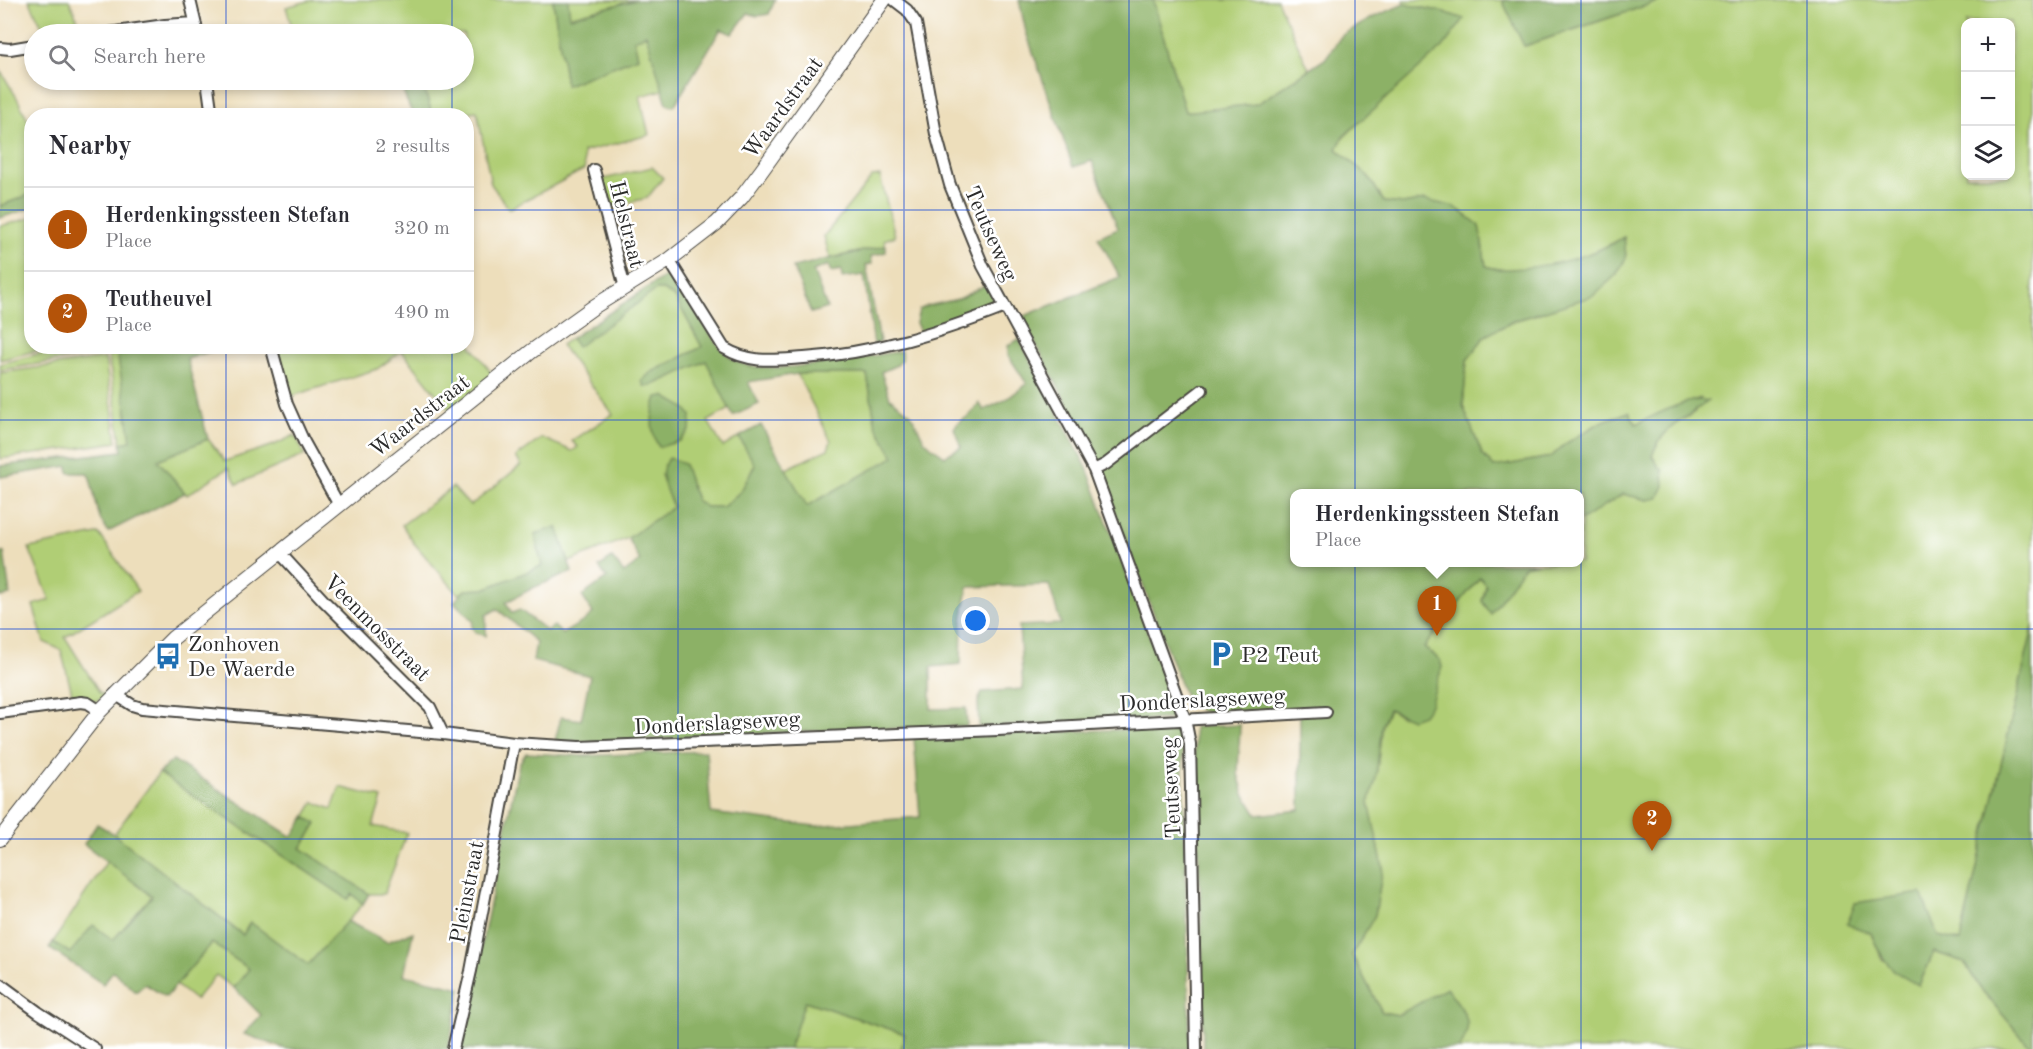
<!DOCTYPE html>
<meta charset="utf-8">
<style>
body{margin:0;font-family:"Old Standard TT",serif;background:#f2f2f3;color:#2b2b33}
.controls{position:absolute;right:18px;top:18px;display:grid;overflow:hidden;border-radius:12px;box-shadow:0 3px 9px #0003}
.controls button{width:54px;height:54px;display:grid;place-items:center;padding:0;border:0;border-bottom:2px solid #e1e1e2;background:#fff;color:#2b2b33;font:30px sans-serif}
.you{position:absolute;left:976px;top:621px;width:21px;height:21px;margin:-15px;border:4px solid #fff;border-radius:50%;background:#1a73e8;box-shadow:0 0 0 9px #1a73e833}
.badge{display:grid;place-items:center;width:39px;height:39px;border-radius:50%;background:#b45309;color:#fff;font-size:20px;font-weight:700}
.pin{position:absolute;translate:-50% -50px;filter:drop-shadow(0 2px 3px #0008)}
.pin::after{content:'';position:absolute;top:32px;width:21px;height:18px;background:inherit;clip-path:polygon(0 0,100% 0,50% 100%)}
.popup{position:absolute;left:1290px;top:489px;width:294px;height:78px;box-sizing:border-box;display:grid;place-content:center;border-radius:12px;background:#fff;filter:drop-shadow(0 2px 4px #0005);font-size:20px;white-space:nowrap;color:#7c7c81}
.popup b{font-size:22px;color:#2b2b33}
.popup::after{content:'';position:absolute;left:50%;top:100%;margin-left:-12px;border:12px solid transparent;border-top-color:#fff}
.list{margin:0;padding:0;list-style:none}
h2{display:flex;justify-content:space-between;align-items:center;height:78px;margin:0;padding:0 24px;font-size:26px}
h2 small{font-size:20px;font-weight:400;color:#7c7c81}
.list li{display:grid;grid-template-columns:39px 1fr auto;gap:18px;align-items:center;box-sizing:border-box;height:84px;padding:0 24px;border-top:2px solid #e1e1e2}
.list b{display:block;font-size:22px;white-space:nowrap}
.list p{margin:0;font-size:20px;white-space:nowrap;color:#7c7c81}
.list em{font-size:20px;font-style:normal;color:#7c7c81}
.icon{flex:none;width:33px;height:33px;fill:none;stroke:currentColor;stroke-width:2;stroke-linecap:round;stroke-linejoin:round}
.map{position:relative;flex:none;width:2033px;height:1049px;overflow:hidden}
.search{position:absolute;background:#fff;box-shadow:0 3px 9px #0003;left:24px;top:24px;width:450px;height:66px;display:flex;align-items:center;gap:15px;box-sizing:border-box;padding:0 21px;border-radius:33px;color:#7c7c81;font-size:22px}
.panel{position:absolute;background:#fff;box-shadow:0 3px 9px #0003;left:24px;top:108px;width:450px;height:246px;border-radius:24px}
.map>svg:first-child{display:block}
</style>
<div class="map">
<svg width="2033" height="1049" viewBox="0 0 2033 1049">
<rect width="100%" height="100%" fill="#fff"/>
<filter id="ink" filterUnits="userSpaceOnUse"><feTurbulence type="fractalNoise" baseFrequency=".0167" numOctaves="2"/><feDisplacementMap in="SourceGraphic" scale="12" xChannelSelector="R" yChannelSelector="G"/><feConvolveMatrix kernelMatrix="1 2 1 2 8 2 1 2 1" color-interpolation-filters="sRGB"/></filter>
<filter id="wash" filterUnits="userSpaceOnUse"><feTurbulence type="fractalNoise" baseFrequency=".008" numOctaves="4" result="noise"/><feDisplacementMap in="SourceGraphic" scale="24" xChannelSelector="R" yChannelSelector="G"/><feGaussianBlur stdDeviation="1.35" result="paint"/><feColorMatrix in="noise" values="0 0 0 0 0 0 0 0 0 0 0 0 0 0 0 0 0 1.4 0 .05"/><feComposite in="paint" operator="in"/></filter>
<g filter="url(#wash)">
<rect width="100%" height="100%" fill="#eddebb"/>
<!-- green -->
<path fill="#b0ce74" stroke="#6e7c50" stroke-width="1.5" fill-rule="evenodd" d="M29 0H69L84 34H46Z
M312 0H553L566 85 638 57 634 40 647 34 663 90 640 96 649 135 583 152 585 169 509 209 491 184 477 111 446 115H430V107L421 80H464V34H294L286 7Z
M568 0H636L569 17Z
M1153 0H1277L1309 69 1257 104 1185 112Z
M1403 0H1506L1503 2 1525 46 1663 0H2033V627L1960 942 1938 936 1871 933 1882 959 1919 985 1934 952 1964 962 1980 988 2032 1049H1459L1463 1043 1398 1015 1382 1012 1352 955 1375 915 1383 867 1368 803 1376 778 1382 725 1389 709 1401 716 1440 660 1424 647 1481 576 1486 586 1482 601 1491 614 1524 565 1538 563 1580 562 1581 519 1623 494 1648 500 1659 467 1652 456 1658 440 1672 426 1695 412 1701 398 1682 404 1636 424 1629 412 1601 422 1565 444 1551 457 1494 467 1482 454 1463 406 1467 360 1485 336 1513 321 1538 314 1616 275 1626 258 1624 237C1616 241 1608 247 1600 250 1574 261 1511 277 1486 266L1478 225 1425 200 1403 204 1384 202 1369 177 1337 149 1343 138 1463 20 1444 12 1404 4ZM1966 22H2010V176H1966Z
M0 70 16 96 32 128 31 194 0 206Z
M652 167 663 178 647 198 606 208 600 180Z
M880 176 895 236 884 240 886 246 830 258 824 236 872 177Z
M31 218 32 346 50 347 0 360V226Z
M656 290H663L675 297 702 347 650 373 651 386 706 360 730 409 708 421 723 447 739 437 755 464 741 491 723 507H706L696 500 691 486 661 475 673 507 628 538 569 562 557 528 535 534 542 566 484 589 465 590 459 595 413 542 402 525 453 487 470 506 521 465 516 457 542 438 572 451 578 447 572 441 613 414 561 345 571 338 577 346Z
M467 340 494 376 449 410 402 351 377 369 289 397 275 349 285 346H466Z
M64 347H65L69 359 0 370V364Z
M117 351 132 441 121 443 108 352Z
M105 358 117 442 0 459V373Z
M797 374H867L876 426 895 457 807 507 786 469 828 449 831 441Z
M295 435 305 455 237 484 228 468 187 495 157 460 208 439 225 461 274 445Z
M97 534 100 535 138 591 65 637 100 693 108 695C98 704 87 701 74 701L61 650 44 642 33 605 50 600 29 548Z
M159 773 348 899 352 894 363 904 308 965 250 922 243 935 114 834Z
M340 787 382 798 373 826 407 833 384 894H369L301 848 317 824 305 817 314 802 332 809Z
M107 861 152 896 113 940 69 953 53 942Z
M212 943 249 969 234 988 216 975 195 1000 176 985Z
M805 1001 905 1034 901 1049H789Z"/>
<!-- forest -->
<path fill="#8cb166" stroke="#5c6e48" stroke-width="1.5" d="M553 0H568L570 17 636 0H775L769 14 757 16 748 13 732 34 721 29 674 106 667 104 646 34 634 40 638 57 566 85Z
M1019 0H1153L1185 112 1257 104 1325 59 1342 35 1374 17 1404 4 1444 12 1464 19 1443 47 1343 137 1337 149 1369 177 1384 202 1403 204 1425 200 1455 207 1479 225 1486 266C1498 271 1510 269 1523 268 1561 264 1591 256 1624 237L1626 258 1616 275 1593 296 1513 321 1485 336 1467 360 1463 406 1482 454 1494 467 1551 457 1565 444 1601 422 1629 412 1636 424C1654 416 1691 395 1708 401 1684 421 1663 425 1652 456L1659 467 1663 470 1664 486 1658 498 1648 500 1623 494 1580 521V494H1294V562L1538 563 1524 566 1491 614 1482 601 1486 586 1480 577 1424 647 1440 660 1442 667 1430 705 1423 715 1412 719 1389 709 1382 725 1376 778 1369 803 1383 867 1375 915 1352 955 1382 1012 1398 1015 1447 988C1463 1011 1477 1021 1459 1049H1203L1202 945 1194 727 1240 725 1238 774 1244 794 1257 815 1300 810V711L1219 715 1201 711 1187 701 1093 454 1022 317 1120 277 1098 237 1118 228 1092 161 1073 167 1026 32Z
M1506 0H1663L1524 46 1503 2Z
M398 80H421L430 107V115H413Z
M31 194V208L0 218V206Z
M886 246V252L871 256 872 264 866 265 880 342 874 344 864 275 842 278 841 270 831 272 828 265 813 271 827 308 811 313 793 267Z
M668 274 672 276 719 346C725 353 731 359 740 363 770 376 866 357 901 351L902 360 897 365 881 372 890 398 911 414 924 440 932 447 945 456 961 447 954 428 961 420 968 417 979 403 984 410 1005 400 1027 384 1008 355V346L1019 339 1087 468 1174 702 1175 714 1169 719 979 727 978 702 982 692 1023 689 1019 626 1061 624 1049 585 968 587 962 621 961 664 931 667V709L966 708 967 726 813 731 602 742 555 741 561 717 581 720 590 676 533 661 536 642 497 609 486 615V636L475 632 472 627 473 621 454 602 465 590 484 589 542 566 535 534 557 527 572 572 535 587 506 602 512 613 520 610 547 631 554 626 562 634 584 621 593 613 582 596 607 578 599 567 612 558 624 573 640 561 628 538 673 507C667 491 655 473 669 458L684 464 696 500 706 507H723L741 491 755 465 739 437 761 425 807 506 894 457 876 426 867 374H797L748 382 759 404 733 416 706 361 651 386H644L642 381 650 373 702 347 675 297 663 290H656L577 347 571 338Z
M986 285 993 295V307L921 334 916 323 919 310 927 306 958 299Z
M65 347 214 346 215 350 187 359 208 439 158 460 185 493 108 532 100 519 90 478 87 473H69L68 466 0 477V466L122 451 121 443 131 441 117 351 69 359Z
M664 396 685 408 691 415 690 430 680 441 659 447C649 431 651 414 657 397Z
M4 552 10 595 0 597V553Z
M2033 627V1049H2032L1980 988 1964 962 1934 952 1919 985C1890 972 1883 962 1871 933L1847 924 1855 903 1921 893 1938 936 1960 941Z
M1164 728H1179L1182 732 1190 1049H901L905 1034 805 1001 789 1049H460L519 764 526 753 583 756 706 751 711 813 815 826 920 817 914 737Z
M173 760 292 837 305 817 317 824 301 848 369 894 363 904 352 894 348 899 159 773Z
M97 824 114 834 243 935 250 922 308 965 347 921 387 942 413 932 404 975 461 988 448 1049H286L244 1034 261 1015 234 988 249 969 212 943 166 997 145 984 136 992 113 971 103 984 49 948 53 942 70 953 93 925 113 940 152 896 84 844Z"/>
</g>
<g filter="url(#ink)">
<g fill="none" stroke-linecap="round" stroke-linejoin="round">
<!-- minor casing -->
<g stroke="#484641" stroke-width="14">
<path id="minor" d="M190 0 198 34
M894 0 907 10 916 23 936 134 950 185 983 266 1094 470 1185 719 1190 744 1191 788 1196 1049
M102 34 165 25 195 23
M0 48 10 49 34 45
M207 80 212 116
M594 170 625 288
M669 260 724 348C751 364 774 360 804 358 875 353 939 333 1005 307
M271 346 287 404 304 442 339 505
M1094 470 1106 464 1202 390
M279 552 324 601 430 707 443 734
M115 694 132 705 142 708 443 734 514 743 579 747 998 730 1326 712
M0 713 81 702 88 703 100 711
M0 984 38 1012 95 1049
M453 1049 471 971 514 743"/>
</g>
<!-- tertiary casing -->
<g stroke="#484641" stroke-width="16">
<path id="tertiary" d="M0 839 100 711 173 638 532 351 595 306 669 260 717 223 741 198 762 170 884 0"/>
</g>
<!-- minor -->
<use href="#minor" stroke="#fff" stroke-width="10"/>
<!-- tertiary -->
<use href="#tertiary" stroke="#fff" stroke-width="14"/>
</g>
</g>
<!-- grid -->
<path fill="none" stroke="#1d4ed8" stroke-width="1.5" stroke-opacity="0.55" d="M226 0V34M452 0V34M678 0V1049M904 0V1049M1129 0V1049M1355 0V1049M1581 0V1049M1807 0V1049M226 80V116M452 80V116M0 210H32M466 210H2033M226 346V1049M452 346V1049M0 420H2033M0 629H2033M0 839H2033"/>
<!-- icons -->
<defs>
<g id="parking-bare" transform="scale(2.07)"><path d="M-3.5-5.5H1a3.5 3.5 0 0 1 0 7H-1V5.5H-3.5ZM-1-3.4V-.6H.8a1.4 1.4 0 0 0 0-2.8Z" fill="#1f6fb2" stroke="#fff" stroke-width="2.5" paint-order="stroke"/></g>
<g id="bus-bare" transform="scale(2.07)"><path d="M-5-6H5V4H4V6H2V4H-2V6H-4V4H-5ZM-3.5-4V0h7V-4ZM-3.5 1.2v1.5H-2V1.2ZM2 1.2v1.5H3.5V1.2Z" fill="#1f6fb2" stroke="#fff" stroke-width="2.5" paint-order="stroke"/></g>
</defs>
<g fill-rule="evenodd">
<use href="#parking-bare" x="1221" y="654"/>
<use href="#bus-bare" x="168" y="656"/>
</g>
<g text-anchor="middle" stroke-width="5" stroke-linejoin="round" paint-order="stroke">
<!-- street labels -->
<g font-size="22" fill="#2b2b2b" stroke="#fff">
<text transform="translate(782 107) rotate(-54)" y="8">Waardstraat</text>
<text transform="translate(628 224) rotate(76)" y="8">Helstraat</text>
<text transform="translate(992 233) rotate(66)" y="8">Teutseweg</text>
<text transform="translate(419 415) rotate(-38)" y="8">Waardstraat</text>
<text transform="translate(378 627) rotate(45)" y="8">Veenmosstraat</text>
<text transform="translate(1202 699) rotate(-3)" y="8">Donderslagseweg</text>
<text transform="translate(717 722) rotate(-3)" y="8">Donderslagseweg</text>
<text transform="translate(1170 788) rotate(-93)" y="8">Teutseweg</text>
<text transform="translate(466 892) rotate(-79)" y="8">Pleinstraat</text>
</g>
<!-- poi labels -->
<g font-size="22" fill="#2b2b2b" stroke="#fff" text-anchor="start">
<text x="188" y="651">Zonhoven<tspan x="188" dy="25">De Waerde</tspan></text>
<text x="1241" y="662">P2 Teut</text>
</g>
</g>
</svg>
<div class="controls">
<button>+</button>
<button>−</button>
<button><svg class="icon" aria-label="layers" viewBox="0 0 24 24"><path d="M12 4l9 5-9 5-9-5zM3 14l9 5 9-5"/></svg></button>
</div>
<div class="you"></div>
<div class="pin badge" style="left:1437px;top:636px">1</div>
<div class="popup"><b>Herdenkingssteen Stefan</b>Place</div>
<div class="pin badge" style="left:1652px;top:851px">2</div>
<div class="search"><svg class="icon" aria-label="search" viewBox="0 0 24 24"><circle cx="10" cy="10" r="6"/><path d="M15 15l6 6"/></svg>Search here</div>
<section class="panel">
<h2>Nearby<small>2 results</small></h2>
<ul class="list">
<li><span class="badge">1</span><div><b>Herdenkingssteen Stefan</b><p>Place</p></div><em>320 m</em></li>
<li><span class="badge">2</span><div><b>Teutheuvel</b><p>Place</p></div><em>490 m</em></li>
</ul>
</section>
</div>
